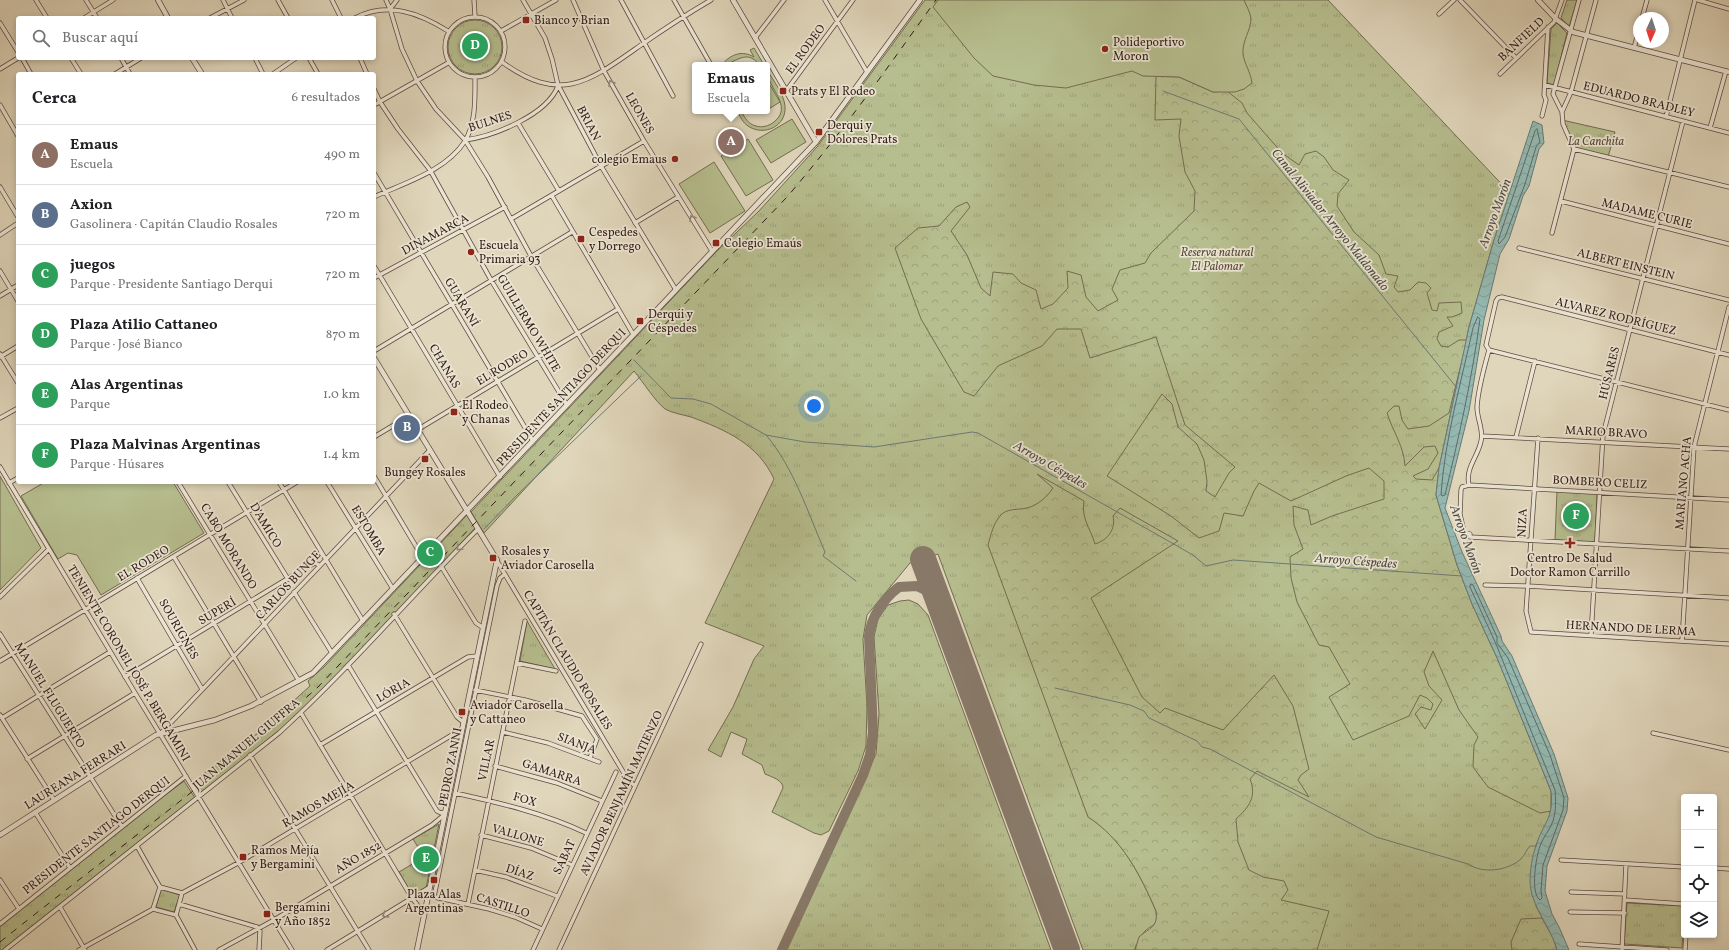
<!DOCTYPE html>
<html lang="es">
<meta charset="utf-8">
<style>
body{margin:0;font-family:Vollkorn,serif;background:#f2f2f2;color:#202124}
.controls{position:absolute;right:12px;bottom:12px;display:grid;overflow:hidden;border-radius:4px;box-shadow:0 2px 6px #0003}
.controls button{width:36px;height:36px;display:grid;place-items:center;padding:0;border:0;border-bottom:1px solid #e0e0e0;background:#fff;color:#202124;font:20px sans-serif}
.compass{position:absolute;left:1633px;top:12px;width:36px;height:36px;border-radius:50%;background:#fff;box-shadow:0 2px 6px #0003;rotate:183deg}
.you{position:absolute;left:814px;top:406px;width:14px;height:14px;margin:-10px;border:3px solid #fff;border-radius:50%;background:#1a73e8;box-shadow:0 0 0 6px #1a73e833}
.badge{display:grid;place-items:center;width:26px;height:26px;border-radius:50%;background:#8f2418;color:#fff;font-size:13px;font-weight:700}
.pin{position:absolute;translate:-50% -50%;border:2px solid #fff;box-shadow:0 1px 4px #0006}
.popup{position:absolute;left:692px;top:62px;width:78px;height:52px;box-sizing:border-box;display:grid;place-content:center;border-radius:4px;background:#fff;filter:drop-shadow(0 1px 3px #0005);font-size:13px;white-space:nowrap;color:#757577}
.popup b{font-size:15px;color:#202124}
.popup::after{content:'';position:absolute;left:50%;top:100%;margin-left:-8px;border:8px solid transparent;border-top-color:#fff}
.list{margin:0;padding:0;list-style:none}
h2{display:flex;justify-content:space-between;align-items:center;height:52px;margin:0;padding:0 16px;font-size:17px}
h2 small{font-size:13px;font-weight:400;color:#757577}
.list li{display:grid;grid-template-columns:26px 1fr auto;gap:12px;align-items:center;box-sizing:border-box;height:60px;padding:0 16px;border-top:1px solid #e0e0e0}
.list b{display:block;font-size:15px;white-space:nowrap}
.list p{margin:0;font-size:13px;white-space:nowrap;color:#757577}
.list em{font-size:13px;font-style:normal;color:#757577}
.icon{flex:none;width:22px;height:22px;fill:none;stroke:currentColor;stroke-width:2;stroke-linecap:round;stroke-linejoin:round}
.map{position:relative;flex:none;width:1729px;height:950px;overflow:hidden}
.search{position:absolute;background:#fff;box-shadow:0 2px 6px #0003;left:16px;top:16px;width:360px;height:44px;display:flex;align-items:center;gap:10px;box-sizing:border-box;padding:0 14px;border-radius:4px;color:#757577;font-size:15px}
.panel{position:absolute;background:#fff;box-shadow:0 2px 6px #0003;left:16px;top:72px;width:360px;height:412px;border-radius:4px}
.map>svg:first-child{display:block}
</style>
<div class="map">
<svg width="1729" height="950" viewBox="0 0 1729 950">
<defs>
<pattern id="grass-tufts" width="24" height="20" patternUnits="userSpaceOnUse"><rect width="24" height="20" fill="#b6bd8e"/><path d="M3 7l-1-3M5 7V3M7 7l1-3M15 17l-1-3M17 17v-4M19 17l1-3" fill="none" stroke="#9da27a"/></pattern>
<pattern id="forest-crowns" width="20" height="18" patternUnits="userSpaceOnUse"><rect width="20" height="18" fill="#b6bd8e"/><path d="M2 6a3 3 0 1 1 6 0M12 15a3 3 0 1 1 6 0" fill="none" stroke="#9da27a"/></pattern>
<pattern id="water-waves" width="16" height="10" patternUnits="userSpaceOnUse"><rect width="16" height="10" fill="#94b9b2"/><path d="M0 5q4-4 8 0t8 0" fill="none" stroke="#809e98"/></pattern>
</defs>
<rect width="100%" height="100%" fill="#e0d6bb"/>
<filter id="stains"><feTurbulence type="fractalNoise" baseFrequency=".005" numOctaves="4"/><feColorMatrix values="0 0 0 0 .2 0 0 0 0 .09 0 0 0 0 .02 0 0 0 .5 -.17"/></filter>
<radialGradient id="worn" r=".72"><stop offset=".6" stop-color="#630" stop-opacity="0"/><stop offset="1" stop-color="#630" stop-opacity=".3"/></radialGradient>
<!-- grass -->
<path fill="url(#grass-tufts)" stroke="#746c51" d="M925 0H1328L1510 193 1494 240 1469 327 1439 468 1436 495 1457 565 1472 604 1498 660 1544 773 1552 798 1549 820 1536 845V906L1553 938 1557 950H1257L1015 509 1088 816C1122 839 1140 874 1156 911 1158 928 1155 922 1145 931 1141 935 1138 943 1135 948V950H1083L938 554 910 563 867 615 863 639 867 706 866 746 858 771 829 831 821 835 814 833 772 812 783 788C783 780 772 777 765 774L762 765 742 754 747 739 731 732 721 757 708 750 733 707 754 659 764 646 705 623 774 479C758 444 726 430 691 417 684 415 672 413 665 409 655 401 643 382 634 371L484 533 471 512 716 252 759 211 817 147Z
M1567 0H1577L1569 27 1561 18Z
M448 47a27 27 0 1 1 54 0a27 27 0 1 1-54 0Z
M1557 23 1567 33 1554 85 1547 83 1551 29Z
M1562 120 1615 132 1608 157 1574 149Z
M1557 491 1597 493 1595 542 1555 540Z
M467 515 475 528 348 665 279 733 201 792 194 781 258 733 310 686 308 681 324 667Z
M909 600 918 604 928 615 1051 950H785L876 754 879 714 874 637 878 619 888 605 900 601Z
M527 621 555 669 520 661Z
M184 781 195 798 5 950H0V924L122 827Z
M439 824 426 888 412 894 399 872 424 857 413 839Z
M161 889 180 895 174 912 156 907Z
M1627 903 1684 906 1682 948 1624 944Z"/>
<!-- forest -->
<path fill="url(#forest-crowns)" stroke="#746c51" d="M1156 76 1179 77 1213 92 1227 91 1242 103 1247 113 1282 153 1299 165 1305 154 1316 151 1324 157 1333 170 1349 180 1338 194 1337 206 1354 232 1379 255 1386 274 1398 276 1394 287 1398 292 1410 290 1418 282 1426 283 1431 288 1427 293 1432 310 1437 311 1439 303 1461 302 1462 313 1452 317H1447L1453 326 1439 332 1437 339 1441 346 1448 347 1459 340H1467L1449 413 1429 426 1408 429 1402 420 1399 406H1394L1387 413C1393 432 1404 446 1405 466L1424 447 1435 446 1438 453 1428 469 1413 476 1416 479 1432 480 1439 468 1436 495 1457 565 1472 604 1498 660 1551 791V811L1540 813 1488 787 1473 767 1474 745 1478 737 1459 710 1433 651 1424 672 1429 686 1442 700 1425 729 1415 714 1421 707 1431 710 1433 704 1427 698 1420 695 1409 716 1353 740 1329 697 1350 684 1329 647 1319 645 1297 602 1291 578 1290 557 1303 549 1294 525 1293 506 1308 510 1311 525 1332 516 1384 499V481L1369 468 1346 476 1291 501 1259 483 1254 491 1243 516 1224 513 1219 531 1199 538 1171 516 1107 476 1162 394 1172 404 1178 427 1197 444 1204 460 1207 481 1206 491 1215 497 1229 473 1235 467 1185 425 1156 337 1090 358 1081 329H1057L1042 346 998 366 974 396 964 392 921 319 895 248 918 228 939 226 956 207 967 202 970 207 951 231 967 255 981 288 990 296 993 272 1013 274 1021 283 1036 290 1041 309 1053 304 1068 288 1067 271 1081 275 1086 297 1098 311 1118 300 1112 289 1120 270 1145 263 1151 253 1194 211 1195 191 1185 172 1179 136 1181 119 1155 120Z
M1037 474 1084 501C1081 519 1090 527 1095 544 1108 540 1116 529 1113 516L1120 508 1178 541 1091 598 1142 697 1160 713 1165 708 1223 730 1274 675 1293 706 1309 769 1301 775 1298 780 1309 797 1257 771 1250 779C1257 797 1249 807 1236 819L1238 842 1249 870 1263 877 1284 881 1288 890 1281 900 1329 911 1317 950H1135L1139 937C1150 927 1158 928 1156 911 1140 874 1122 839 1088 817L988 545C991 535 993 524 1000 516 1006 508 1018 510 1027 508 1037 506 1048 496 1053 488Z
M1542 918 1553 938 1557 950H1512L1511 942 1521 919Z"/>
<!-- garden -->
<path fill="#b6bd8e" stroke="#746c51" d="M938 0H1244C1246 5 1250 12 1251 18 1251 31 1242 40 1243 54 1244 63 1251 73 1252 83L1244 89 1235 92H1213L1179 77 1143 76 1132 71 1066 88 1034 85 993 76 974 58 933 7Z
M754 48 764 65H759C747 47 733 65 722 65 730 54 743 50 754 57L750 50Z
M767 70C773 80 784 94 785 106 787 126 764 137 748 126 743 123 740 116 737 111H741C745 118 748 124 756 126 762 128 769 126 774 122 794 106 767 88 767 70Z
M767 80 780 102 767 110Z
M792 119 806 142 771 163 756 140Z
M748 139 773 180 746 196 721 156Z
M714 162 745 211 710 233 679 184Z
M0 476 41 548 0 590Z
M45 482H173L204 533 101 595 77 555 68 553 58 559 21 496Z"/>
<!-- water -->
<path fill="url(#water-waves)" stroke="#6c7a73" d="M1533 121 1542 125 1544 143 1539 149 1529 186 1523 196 1509 239 1500 254 1484 320 1469 411 1445 508 1462 552 1501 636 1502 641 1512 656 1554 754 1568 798 1567 811 1547 866 1545 891 1552 914 1559 927 1569 950H1557C1551 927 1531 907 1530 882 1530 871 1532 856 1536 846 1543 822 1554 820 1551 791L1498 660 1472 604 1457 565 1436 495 1439 468 1469 327 1494 240Z"/>
<g fill="none" stroke-linecap="round" stroke-linejoin="round">
<!-- shore -->
<path stroke="#626a63" stroke-width="1" d="M1537 129 1540 142 1536 147 1525 184 1505 237 1499 244 1498 241 1535 131Z
M1478 317 1480 319C1472 379 1459 436 1445 495L1442 496 1441 494C1445 438 1461 383 1473 328Z
M1471 584 1473 585 1497 637V643L1508 658 1550 755 1564 798 1563 810 1543 865 1541 891 1542 898 1540 900C1530 893 1536 857 1540 846 1543 837 1550 830 1553 821 1556 811 1556 800 1555 790L1496 644 1470 587Z"/>
<!-- stream -->
<path stroke="#6c7a73" stroke-width="1" d="M1163 91 1239 119 1457 388
M634 360 671 398 693 399 711 404 766 435 805 442 874 447 972 432 978 433 1193 555 1206 566 1233 560 1462 576
M766 435C794 468 808 513 825 552L823 556 856 581
M484 529 518 494 641 376
M1055 688 1130 705 1144 711 1149 718 1197 741 1202 747 1210 749 1376 837 1468 864C1483 874 1507 871 1521 859 1525 855 1526 850 1530 846H1536"/>
<!-- taxiway -->
<path stroke="#887968" stroke-width="10" d="M782 950 863 775 870 755 873 733 869 636C871 617 883 599 899 587L917 586 936 595"/>
<!-- runway -->
<path stroke="#887968" stroke-width="26" d="M923 559 1067 950"/>
<!-- minor casing -->
<g stroke="#5d4a3e" stroke-width="5">
<path id="minor" d="M36 0 47 18
M86 0 97 18
M223 0 232 18
M278 0 288 18
M332 0 341 18
M386 0 390 9 402 49 417 81 436 109 465 140 488 177 531 256 600 370
M474 0 475 16
M523 0 545 38 552 59 558 85 601 166 676 290
M573 0 604 71 644 141 712 251
M621 0 673 96
M674 0 711 65
M825 0 867 72
M1460 0 1516 58
M1698 0 1729 9
M390 9 397 0
M1439 14 1454 0
M445 47a30 30 0 1 1 60 0a30 30 0 1 1-60 0Z
M84 18 113 0
M210 18 244 0
M355 18C388 1 419 13 448 31
M1642 18 1647 0
M0 23 18 52
M501 31 556 0
M755 38 784 0
M1634 48 1639 30
M22 58 31 74
M71 58 81 74
M121 58 130 74
M255 58 263 74
M309 58 318 74
M360 58 367 74
M502 62C561 105 590 81 641 45 664 29 687 14 711 0
M0 69 18 58
M115 74 141 58
M273 74 296 58
M1500 74 1554 22 1562 0
M1545 85 1729 133
M374 89 380 102 398 129 430 170 491 280 567 405
M786 91 853 0
M0 105 18 136
M374 105 448 63
M1562 112 1571 92 1596 0
M1542 116 1546 100 1544 95 1548 27
M1666 117 1695 0
M518 123 559 191
M1710 128 1726 71
M465 140C494 136 547 115 558 86
M1574 149 1729 187
M374 173 533 441
M0 187 18 217
M552 196 633 334
M374 197C404 183 446 171 465 141 476 123 475 98 475 78
M1561 201 1729 244
M511 219 644 141
M635 223 678 197
M1552 233 1574 149 1563 124 1562 112 1553 94 1579 0
M0 235 18 223
M1519 248 1729 300
M374 266 500 477
M0 271 18 301
M374 278 505 207
M0 296 18 285
M1489 350C1484 368 1478 389 1477 407 1477 419 1484 431 1481 441 1478 457 1465 468 1469 485L1462 487 1461 490 1460 514 1464 532 1470 534V537L1729 551
M374 351 572 232
M0 354 18 383
M1729 355 1502 297 1498 298 1496 301 1486 345 1489 350 1729 410
M0 357 18 346
M0 418 18 408
M417 430 618 309
M1482 436 1729 449
M374 437 409 416
M1516 437 1535 361
M1538 438 1526 611 1531 632 1729 644
M0 467 135 693 292 950
M374 476 420 553 424 556
M178 482 299 681
M228 482 288 579
M279 482 363 621
M327 482 393 589
M9 483 18 478
M1469 485 1729 500
M174 557 261 702
M497 561 628 780 635 786
M441 566 476 623 482 627
M137 578 202 689
M1485 585 1528 586 1729 598
M294 592 332 653
M0 597 48 550
M394 614 457 717 463 722
M0 634 122 827
M1591 636 1603 435 1683 121
M1682 641 1694 447 1729 307
M0 661 297 482
M517 663 556 671
M348 665 437 811 441 813 445 812
M125 677 307 567 315 563 319 565
M475 690 525 700 582 716 597 739 590 758
M301 713 412 898 422 911H425
M0 715 54 800
M2 718 110 652
M503 732 548 743 599 762
M161 733 430 450
M1653 733 1729 750
M320 745 468 657 477 656
M250 755 369 950
M27 759 135 693
M495 766 557 783 602 801
M455 793C500 803 544 813 586 833
M35 812 70 868
M481 835 531 848 572 865
M137 846 160 887
M1561 860 1684 867
M1714 868 1729 869
M475 870 506 877 557 896
M0 880 19 909
M1571 892 1625 894
M182 893 238 863 462 729
M429 893 434 897 489 909 515 917 542 929
M434 897 497 586 500 578 505 574
M1625 900 1684 904
M179 904 257 927 260 931 259 950
M468 904 525 621
M60 907 85 950
M153 909 176 915 182 893
M153 909 160 887 182 893
M1570 912 1625 913
M176 915 195 950
M0 924 186 776
M1579 944 1667 950
M5 950 279 733C349 669 411 596 478 529
M79 950 153 909
M219 950 274 920 432 825 444 815
M327 950 430 887
M533 950 616 772
M559 950 701 644
M1622 950 1626 864
M1685 950 1686 935"/>
</g>
<!-- tertiary casing -->
<g stroke="#5d4a3e" stroke-width="6">
<path id="tertiary" d="M158 0 168 18
M733 0 816 142
M1538 0 1556 19 1573 32 1729 72
M192 58 202 74
M374 358 497 560 417 950
M0 835 156 735 215 720 251 706 313 673 816 142 920 0"/>
</g>
<!-- minor -->
<use href="#minor" stroke="#ebe4d3" stroke-width="3.5"/>
<!-- tertiary -->
<use href="#tertiary" stroke="#ebe4d3" stroke-width="4.5"/>
<!-- rail -->
<path stroke="#311c14" stroke-width="1" stroke-dasharray="7 7" stroke-linecap="butt" d="M0 942C106 857 215 778 317 688L787 197C841 134 888 67 936 0"/>
</g>
<!-- one-way arrows -->
<defs><path id="oneway-chevron" d="M-2-3.5L2.5 0L-2 3.5" fill="none" stroke-width="1.6" stroke-linecap="round" stroke-linejoin="round"/></defs>
<g stroke="#978a7d">
<use href="#oneway-chevron" transform="translate(611 83) rotate(-120)"/>
<use href="#oneway-chevron" transform="translate(692 218) rotate(-122)"/>
<use href="#oneway-chevron" transform="translate(459 548) rotate(135)"/>
<use href="#oneway-chevron" transform="translate(385 915) rotate(148)"/>
</g>
<!-- markers -->
<g fill="#8f2418" stroke="#ebe4d3" stroke-width="1.5">
<rect x="522" y="16" width="8" height="8" rx="2"/>
<circle cx="1105" cy="49" r="4"/>
<rect x="779" y="87" width="8" height="8" rx="2"/>
<rect x="815" y="128" width="8" height="8" rx="2"/>
<circle cx="675" cy="159" r="4"/>
<rect x="577" y="235" width="8" height="8" rx="2"/>
<rect x="712" y="239" width="8" height="8" rx="2"/>
<circle cx="471" cy="252" r="4"/>
<rect x="636" y="317" width="8" height="8" rx="2"/>
<rect x="450" y="408" width="8" height="8" rx="2"/>
<rect x="421" y="455" width="8" height="8" rx="2"/>
<path d="M1568 537h4v4h4v4h-4v4h-4v-4h-4v-4h4z"/>
<rect x="489" y="554" width="8" height="8" rx="2"/>
<rect x="458" y="708" width="8" height="8" rx="2"/>
<rect x="239" y="853" width="8" height="8" rx="2"/>
<rect x="430" y="876" width="8" height="8" rx="2"/>
<rect x="263" y="910" width="8" height="8" rx="2"/>
</g>
<g text-anchor="middle" stroke-width="3.5" stroke-linejoin="round" paint-order="stroke">
<!-- poi labels -->
<g font-size="12" fill="#311c14" stroke="#ebe4d3" text-anchor="start">
<text x="534" y="24">Bianco y Brian</text>
<text x="1113" y="46">Polideportivo<tspan x="1113" dy="14">Moron</tspan></text>
<text x="791" y="95">Prats y El Rodeo</text>
<text x="827" y="129">Derqui y<tspan x="827" dy="14">Dolores Prats</tspan></text>
<text x="667" y="163" text-anchor="end">colegio Emaus</text>
<text x="589" y="236">Cespedes<tspan x="589" dy="14">y Dorrego</tspan></text>
<text x="724" y="247">Colegio Emaús</text>
<text x="479" y="249">Escuela<tspan x="479" dy="14">Primaria 93</tspan></text>
<text x="648" y="318">Derqui y<tspan x="648" dy="14">Céspedes</tspan></text>
<text x="462" y="409">El Rodeo<tspan x="462" dy="14">y Chanas</tspan></text>
<text x="425" y="476" text-anchor="middle">Bungey Rosales</text>
<text x="501" y="555">Rosales y<tspan x="501" dy="14">Aviador Carosella</tspan></text>
<text x="1570" y="562" text-anchor="middle">Centro De Salud<tspan x="1570" dy="14">Doctor Ramon Carrillo</tspan></text>
<text x="470" y="709">Aviador Carosella<tspan x="470" dy="14">y Cattaneo</tspan></text>
<text x="251" y="854">Ramos Mejía<tspan x="251" dy="14">y Bergamini</tspan></text>
<text x="434" y="898" text-anchor="middle">Plaza Alas<tspan x="434" dy="14">Argentinas</tspan></text>
<text x="275" y="911">Bergamini<tspan x="275" dy="14">y Año 1852</tspan></text>
</g>
<!-- street labels -->
<g font-size="12" fill="#311c14" stroke="#ebe4d3">
<text transform="translate(1521 39) rotate(-43)" y="4">BANFIELD</text>
<text transform="translate(805 49) rotate(-54)" y="4">EL RODEO</text>
<text transform="translate(1639 99) rotate(14)" y="4">EDUARDO BRADLEY</text>
<text transform="translate(640 113) rotate(60)" y="4">LEONES</text>
<text transform="translate(490 121) rotate(-18)" y="4">BULNES</text>
<text transform="translate(589 123) rotate(62)" y="4">BRIAN</text>
<text transform="translate(1647 213) rotate(14)" y="4">MADAME CURIE</text>
<text transform="translate(435 234) rotate(-28)" y="4">DINAMARCA</text>
<text transform="translate(1626 264) rotate(14)" y="4">ALBERT EINSTEIN</text>
<text transform="translate(462 302) rotate(59)" y="4">GUARANÍ</text>
<text transform="translate(1616 316) rotate(14)" y="4">ALVAREZ RODRÍGUEZ</text>
<text transform="translate(529 323) rotate(59)" y="4">GUILLERMO WHITE</text>
<text transform="translate(445 366) rotate(59)" y="4">CHANAS</text>
<text transform="translate(502 367) rotate(-31)" y="4">EL RODEO</text>
<text transform="translate(1609 373) rotate(-76)" y="4">HÚSARES</text>
<text transform="translate(561 397) rotate(-47)" y="4">PRESIDENTE SANTIAGO DERQUI</text>
<text transform="translate(1606 432) rotate(3)" y="4">MARIO BRAVO</text>
<text transform="translate(1600 482) rotate(3)" y="4">BOMBERO CELIZ</text>
<text transform="translate(1683 483) rotate(-85)" y="4">MARIANO ACHA</text>
<text transform="translate(1522 523) rotate(-87)" y="4">NIZA</text>
<text transform="translate(266 525) rotate(59)" y="4">D'AMICO</text>
<text transform="translate(369 530) rotate(59)" y="4">ESTOMBA</text>
<text transform="translate(229 546) rotate(59)" y="4">CABO MORANDO</text>
<text transform="translate(143 563) rotate(-31)" y="4">EL RODEO</text>
<text transform="translate(288 585) rotate(-47)" y="4">CARLOS BUNGE</text>
<text transform="translate(217 611) rotate(-31)" y="4">SUPERÍ</text>
<text transform="translate(1631 628) rotate(3)" y="4">HERNANDO DE LERMA</text>
<text transform="translate(179 629) rotate(60)" y="4">SOURIGNES</text>
<text transform="translate(568 660) rotate(59)" y="4">CAPITÁN CLAUDIO ROSALES</text>
<text transform="translate(129 663) rotate(59)" y="4">TENIENTE CORONEL JOSÉ P. BERGAMINI</text>
<text transform="translate(393 690) rotate(-30)" y="4">LÓRIA</text>
<text transform="translate(50 695) rotate(58)" y="4">MANUEL FLUGUERTO</text>
<text transform="translate(577 743) rotate(21)" y="4">SIANJA</text>
<text transform="translate(246 744) rotate(-40)" y="4">JUAN MANUEL GIUFFRA</text>
<text transform="translate(486 760) rotate(-78)" y="4">VILLAR</text>
<text transform="translate(450 767) rotate(-79)" y="4">PEDRO ZANNI</text>
<text transform="translate(552 772) rotate(18)" y="4">GAMARRA</text>
<text transform="translate(75 775) rotate(-32)" y="4">LAUREANA FERRARI</text>
<text transform="translate(621 793) rotate(-65)" y="4">AVIADOR BENJAMÍN MATIENZO</text>
<text transform="translate(525 799) rotate(16)" y="4">FOX</text>
<text transform="translate(318 804) rotate(-30)" y="4">RAMOS MEJÍA</text>
<text transform="translate(96 835) rotate(-38)" y="4">PRESIDENTE SANTIAGO DERQUI</text>
<text transform="translate(518 835) rotate(16)" y="4">VALLONE</text>
<text transform="translate(358 857) rotate(-31)" y="4">AÑO 1852</text>
<text transform="translate(564 857) rotate(-65)" y="4">SABAT</text>
<text transform="translate(520 872) rotate(18)" y="4">DÍAZ</text>
<text transform="translate(503 905) rotate(18)" y="4">CASTILLO</text>
</g>
<!-- park labels -->
<g font-size="12" font-style="italic" fill="#594c39" stroke="#ebe4d3">
<text x="1596" y="145">La Canchita</text>
<text x="1217" y="256">Reserva natural<tspan x="1217" dy="14">El Palomar</tspan></text>
</g>
<!-- water labels -->
<g font-size="13" font-style="italic" fill="#4f4b43" stroke="#ebe4d3">
<text transform="translate(1494 213) rotate(-70)" y="5">Arroyo Morón</text>
<text transform="translate(1331 219) rotate(51)" y="5">Canal Aliviador Arroyo Maldonado</text>
<text transform="translate(1051 464) rotate(30)" y="5">Arroyo Céspedes</text>
<text transform="translate(1467 539) rotate(70)" y="5">Arroyo Morón</text>
<text transform="translate(1356 560) rotate(4)" y="5">Arroyo Céspedes</text>
</g>
</g>
<rect width="100%" height="100%" filter="url(#stains)"/>
<rect width="100%" height="100%" fill="url(#worn)"/>
</svg>
<div class="controls">
<button>+</button>
<button>−</button>
<button><svg class="icon" aria-label="locate" viewBox="0 0 24 24"><circle cx="12" cy="12" r="6"/><path d="M12 2v4M12 18v4M2 12h4M18 12h4"/></svg></button>
<button><svg class="icon" aria-label="layers" viewBox="0 0 24 24"><path d="M12 4l9 5-9 5-9-5zM3 14l9 5 9-5"/></svg></button>
</div>
<svg class="compass" viewBox="-18 -18 36 36"><path d="M0-13l5 13h-10z" fill="#e53935"/><path d="M0 13l5-13h-10z" fill="#757577"/></svg>
<div class="you"></div>
<div class="pin badge" style="left:731px;top:142px;background:#8d6e63">A</div>
<div class="popup"><b>Emaus</b>Escuela</div>
<div class="pin badge" style="left:407px;top:428px;background:#5c6f8a">B</div>
<div class="pin badge" style="left:430px;top:553px;background:#2e9e5b">C</div>
<div class="pin badge" style="left:475px;top:46px;background:#2e9e5b">D</div>
<div class="pin badge" style="left:426px;top:859px;background:#2e9e5b">E</div>
<div class="pin badge" style="left:1576px;top:516px;background:#2e9e5b">F</div>
<div class="search"><svg class="icon" aria-label="search" viewBox="0 0 24 24"><circle cx="10" cy="10" r="6"/><path d="M15 15l6 6"/></svg>Buscar aquí</div>
<section class="panel">
<h2>Cerca<small>6 resultados</small></h2>
<ul class="list">
<li><span class="badge" style="background:#8d6e63">A</span><div><b>Emaus</b><p>Escuela</p></div><em>490 m</em></li>
<li><span class="badge" style="background:#5c6f8a">B</span><div><b>Axion</b><p>Gasolinera · Capitán Claudio Rosales</p></div><em>720 m</em></li>
<li><span class="badge" style="background:#2e9e5b">C</span><div><b>juegos</b><p>Parque · Presidente Santiago Derqui</p></div><em>720 m</em></li>
<li><span class="badge" style="background:#2e9e5b">D</span><div><b>Plaza Atilio Cattaneo</b><p>Parque · José Bianco</p></div><em>870 m</em></li>
<li><span class="badge" style="background:#2e9e5b">E</span><div><b>Alas Argentinas</b><p>Parque</p></div><em>1.0 km</em></li>
<li><span class="badge" style="background:#2e9e5b">F</span><div><b>Plaza Malvinas Argentinas</b><p>Parque · Húsares</p></div><em>1.4 km</em></li>
</ul>
</section>
</div>
